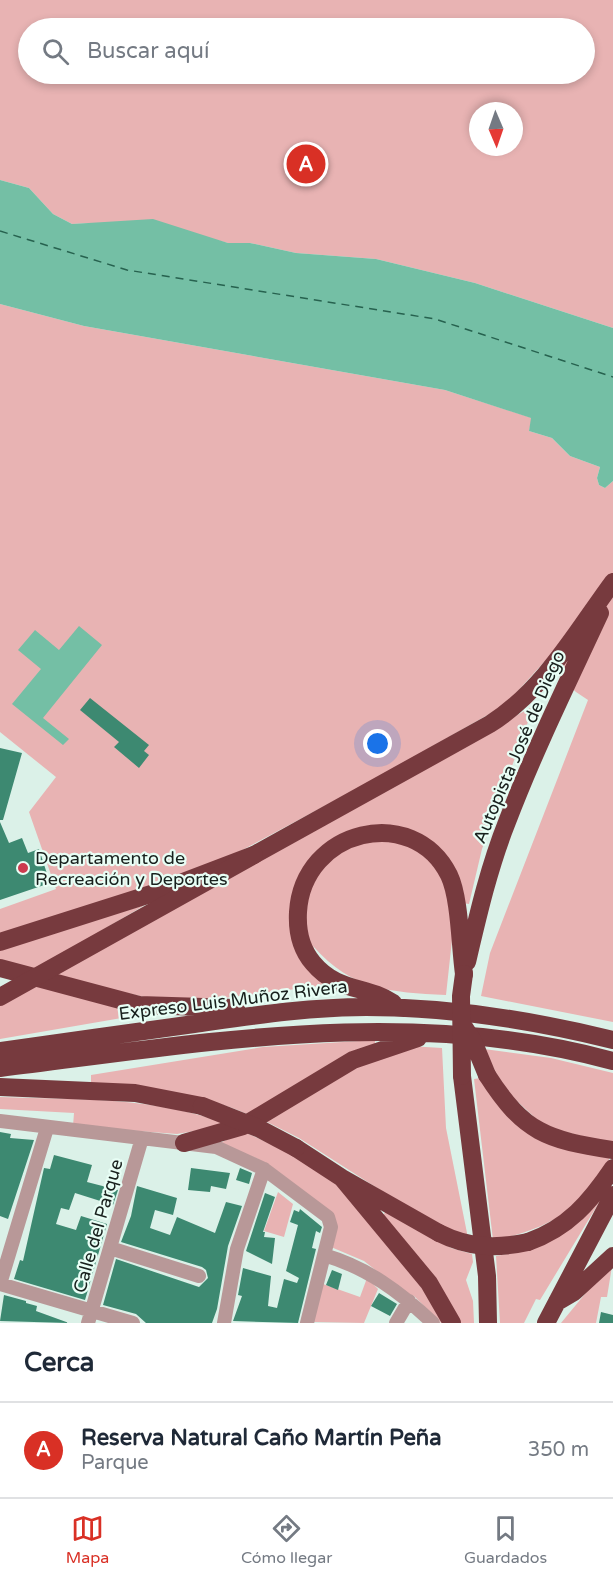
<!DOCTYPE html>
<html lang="es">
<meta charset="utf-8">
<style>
body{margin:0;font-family:"Varela Round",sans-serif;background:#f6f6f7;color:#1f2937}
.compass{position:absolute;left:469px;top:102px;width:54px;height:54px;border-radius:50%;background:#fff;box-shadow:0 3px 9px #0003;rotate:178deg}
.you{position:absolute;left:378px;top:744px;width:21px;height:21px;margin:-15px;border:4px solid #fff;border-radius:50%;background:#1a73e8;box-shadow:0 0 0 9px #1a73e833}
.badge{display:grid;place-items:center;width:39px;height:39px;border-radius:50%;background:#d93025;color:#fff;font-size:20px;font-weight:700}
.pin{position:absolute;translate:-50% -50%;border:3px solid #fff;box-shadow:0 2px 6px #0006}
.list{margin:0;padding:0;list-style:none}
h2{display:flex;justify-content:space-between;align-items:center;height:78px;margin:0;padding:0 24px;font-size:26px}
h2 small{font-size:20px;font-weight:400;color:#747a83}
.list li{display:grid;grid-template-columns:39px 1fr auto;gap:18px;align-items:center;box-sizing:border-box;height:96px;padding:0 24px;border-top:2px solid #e0e1e3}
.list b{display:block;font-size:22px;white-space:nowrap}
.list p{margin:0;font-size:20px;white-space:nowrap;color:#747a83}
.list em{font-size:20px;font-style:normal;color:#747a83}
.icon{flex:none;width:33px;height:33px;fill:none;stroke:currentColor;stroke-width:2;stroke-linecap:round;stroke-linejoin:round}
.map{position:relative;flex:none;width:613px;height:1323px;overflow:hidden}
.search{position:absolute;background:#fff;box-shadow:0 3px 9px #0003;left:18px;right:18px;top:18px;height:66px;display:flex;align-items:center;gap:15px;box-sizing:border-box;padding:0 21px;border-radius:33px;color:#747a83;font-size:22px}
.sheet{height:174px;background:#fff}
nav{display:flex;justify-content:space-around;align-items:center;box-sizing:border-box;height:84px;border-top:2px solid #e0e1e3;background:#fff;font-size:16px;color:#747a83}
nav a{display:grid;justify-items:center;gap:3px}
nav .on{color:#d93025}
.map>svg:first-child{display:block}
</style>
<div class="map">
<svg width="613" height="1323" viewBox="0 0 613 1323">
<rect width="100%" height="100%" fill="#dbf1e8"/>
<!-- green -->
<path fill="#e8b3b3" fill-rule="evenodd" d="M0 0H613V328L475 283 376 259 296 253 250 243H228L197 235 92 223 72 224 53 214 29 188 0 180ZM28 28H584V74H28ZM478 111H514V147H478Z
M0 304 84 326 445 390 532 418 529 431 552 438 570 456 600 467 597 478 599 485 605 488 613 481V1022L481 996 490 953 588 700 576 692 544 662 505 705 375 779 233 855 167 882 0 935V909L56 889 29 812 56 777 0 732Z
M530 708H533L482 849 469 904 462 903 453 931 446 995C390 992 353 991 313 946L328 985 175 1004 52 976Z
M145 905 35 970 0 962V948Z
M40 983 139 1015 0 1039V1004Z
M375 1040V1044L252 1116C197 1092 150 1087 91 1083V1075L263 1047Z
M409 1046 442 1048 446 1128 468 1238 413 1211 299 1138 265 1121 348 1068Z
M484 1049 551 1058 613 1073V1144L545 1127 504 1089Z
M481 1078 494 1098 610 1157C591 1207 544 1231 493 1240L474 1079Z
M0 1097C78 1100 156 1096 229 1125L177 1134 73 1126 74 1113 0 1109Z
M244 1132 289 1152 337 1185 389 1244 448 1323H441L414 1296 406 1294 364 1261 331 1247 335 1227 258 1159 220 1143Z
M609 1186 540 1300 536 1299 524 1323H500L496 1256 529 1250Z
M278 1192 293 1204 284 1237 264 1231Z
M387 1209 451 1248 472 1254 473 1262 466 1280 473 1301 474 1323H457L381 1219Z
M613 1260 607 1297H601L596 1323H561Z
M367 1278 378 1289 364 1323 313 1322 323 1284 360 1297Z"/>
<!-- water -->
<path fill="#74bfa5" d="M0 180 29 188 53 214 72 224 153 219 228 243H250L296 253 376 259 475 283 613 328V481L605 488 599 485 597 478 600 467 570 456 552 438 529 431 531 418 445 390 84 326 0 304Z
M79 626 102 645 43 718 69 739 63 745 12 704 41 669 18 650 35 630 59 650Z"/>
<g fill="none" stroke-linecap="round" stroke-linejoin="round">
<!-- ferry -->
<path stroke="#27624f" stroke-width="1.5" stroke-dasharray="8 6" stroke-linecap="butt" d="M0 231 127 270 435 319 613 377"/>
</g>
<!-- building -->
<path fill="#3d8971" d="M90 698 149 745 144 751 149 755 139 768 114 747 119 742 80 710Z
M0 748 22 753 3 820H0Z
M0 822 9 843 22 838 28 853 39 849 50 883 0 900Z
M0 1132 11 1134 10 1138 34 1140 8 1219 0 1216Z
M54 1155 92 1165 87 1182 118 1190 113 1205 75 1193 69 1210 61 1208 56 1224 76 1230 81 1216 107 1224 85 1300 14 1279 20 1260 23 1261 44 1168 50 1169Z
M191 1168 230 1173 226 1189 211 1186 210 1192 188 1190Z
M240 1168 252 1173 249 1184 236 1180Z
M137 1186 177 1198 173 1215 155 1210 150 1228 170 1235 177 1217 215 1233 226 1202 242 1206 228 1246 217 1309 212 1323H146L136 1314 103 1305 116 1259 199 1287 208 1278 206 1270 202 1267 121 1242 131 1216Z
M265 1193 275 1197 263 1232H265L264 1237 275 1238 272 1264 246 1251Z
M300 1209 322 1227 320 1233 316 1231 312 1248 316 1249 298 1323 233 1321 242 1296 238 1295 243 1268 271 1276 268 1306 277 1308 284 1279 297 1283 299 1278 286 1271 298 1225 290 1222 294 1210 299 1212Z
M332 1270 342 1274 338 1290 326 1285Z
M379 1293 397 1304 390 1316 371 1306Z
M4 1295 26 1301V1303L37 1306 36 1311 69 1323 0 1321Z
M601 1312 613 1315V1323H599Z"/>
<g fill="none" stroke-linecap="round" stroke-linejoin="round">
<!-- minor -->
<path stroke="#b89898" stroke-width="14" d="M0 1121 216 1147 264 1169 328 1217 331 1227 307 1323
M110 1248 199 1276
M324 1255C368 1268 400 1292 433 1323
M0 1284 47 1128
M0 1284 133 1323
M88 1323 142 1138
M224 1323 237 1249 264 1169
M396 1323 409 1301"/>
<!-- highway -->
<path stroke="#773a3e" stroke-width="18" d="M0 942 157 892 254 855 490 724C544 690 576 632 613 582
M467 962C478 915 489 867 507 822 534 751 568 682 600 613
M0 968 139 1005 236 1008
M393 1003C367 985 338 993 313 963 301 949 297 930 298 912 303 829 413 803 449 875 460 898 460 946 464 974
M0 1051C65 1042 129 1033 194 1024 251 1016 308 1007 366 1007 449 1007 532 1020 613 1040
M0 1068C205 1043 409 1005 613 1061
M487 1075C524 1133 547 1140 613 1150
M462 1076 487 1276 488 1323
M0 1087 135 1093 202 1106
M184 1143 243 1126 353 1060 418 1038
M296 1148 342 1178 439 1233
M342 1178 429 1283 452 1323
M528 1242C568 1228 590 1202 613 1168
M557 1302 574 1292 613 1256
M546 1323 613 1195"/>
<!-- highway-bridge -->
<path stroke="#773a3e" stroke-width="18" d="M0 997 254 855
M462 1024 473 1041 487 1075
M462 1076 461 996 464 974
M202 1106 258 1128 296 1148
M439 1233C469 1248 496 1249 528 1242"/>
</g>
<!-- markers -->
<circle fill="#cc3b4f" stroke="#e8fef5" stroke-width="2" cx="23" cy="868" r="6"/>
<g text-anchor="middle" stroke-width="4.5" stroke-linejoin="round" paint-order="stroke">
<!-- street labels -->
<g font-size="18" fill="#18201d" stroke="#e8fef5">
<text transform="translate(519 747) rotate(-67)" y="6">Autopista José de Diego</text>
<text transform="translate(233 1000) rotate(-7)" y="6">Expreso Luis Muñoz Rivera</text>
<text transform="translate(98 1226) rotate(-74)" y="6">Calle del Parque</text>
</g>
<!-- poi labels -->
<g font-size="18" fill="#18201d" stroke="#e8fef5" text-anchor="start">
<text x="35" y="864">Departamento de<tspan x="35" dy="21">Recreación y Deportes</tspan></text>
</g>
</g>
</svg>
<svg class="compass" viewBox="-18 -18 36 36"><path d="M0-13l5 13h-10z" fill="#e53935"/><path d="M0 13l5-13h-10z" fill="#747a83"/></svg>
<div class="you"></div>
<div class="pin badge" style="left:306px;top:164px">A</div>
<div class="search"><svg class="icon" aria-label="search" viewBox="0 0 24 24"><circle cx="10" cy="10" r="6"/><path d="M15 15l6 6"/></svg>Buscar aquí</div>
</div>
<section class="sheet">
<h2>Cerca<small></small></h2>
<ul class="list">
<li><span class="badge">A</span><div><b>Reserva Natural Caño Martín Peña</b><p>Parque</p></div><em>350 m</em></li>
</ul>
</section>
<nav>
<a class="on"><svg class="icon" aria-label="map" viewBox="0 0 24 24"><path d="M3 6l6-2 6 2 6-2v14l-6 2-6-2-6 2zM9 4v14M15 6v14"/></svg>Mapa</a>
<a><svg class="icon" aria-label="directions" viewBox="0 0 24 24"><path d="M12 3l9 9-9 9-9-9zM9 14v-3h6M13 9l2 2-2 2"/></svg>Cómo llegar</a>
<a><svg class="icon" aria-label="saved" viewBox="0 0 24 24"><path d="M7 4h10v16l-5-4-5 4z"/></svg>Guardados</a>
</nav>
